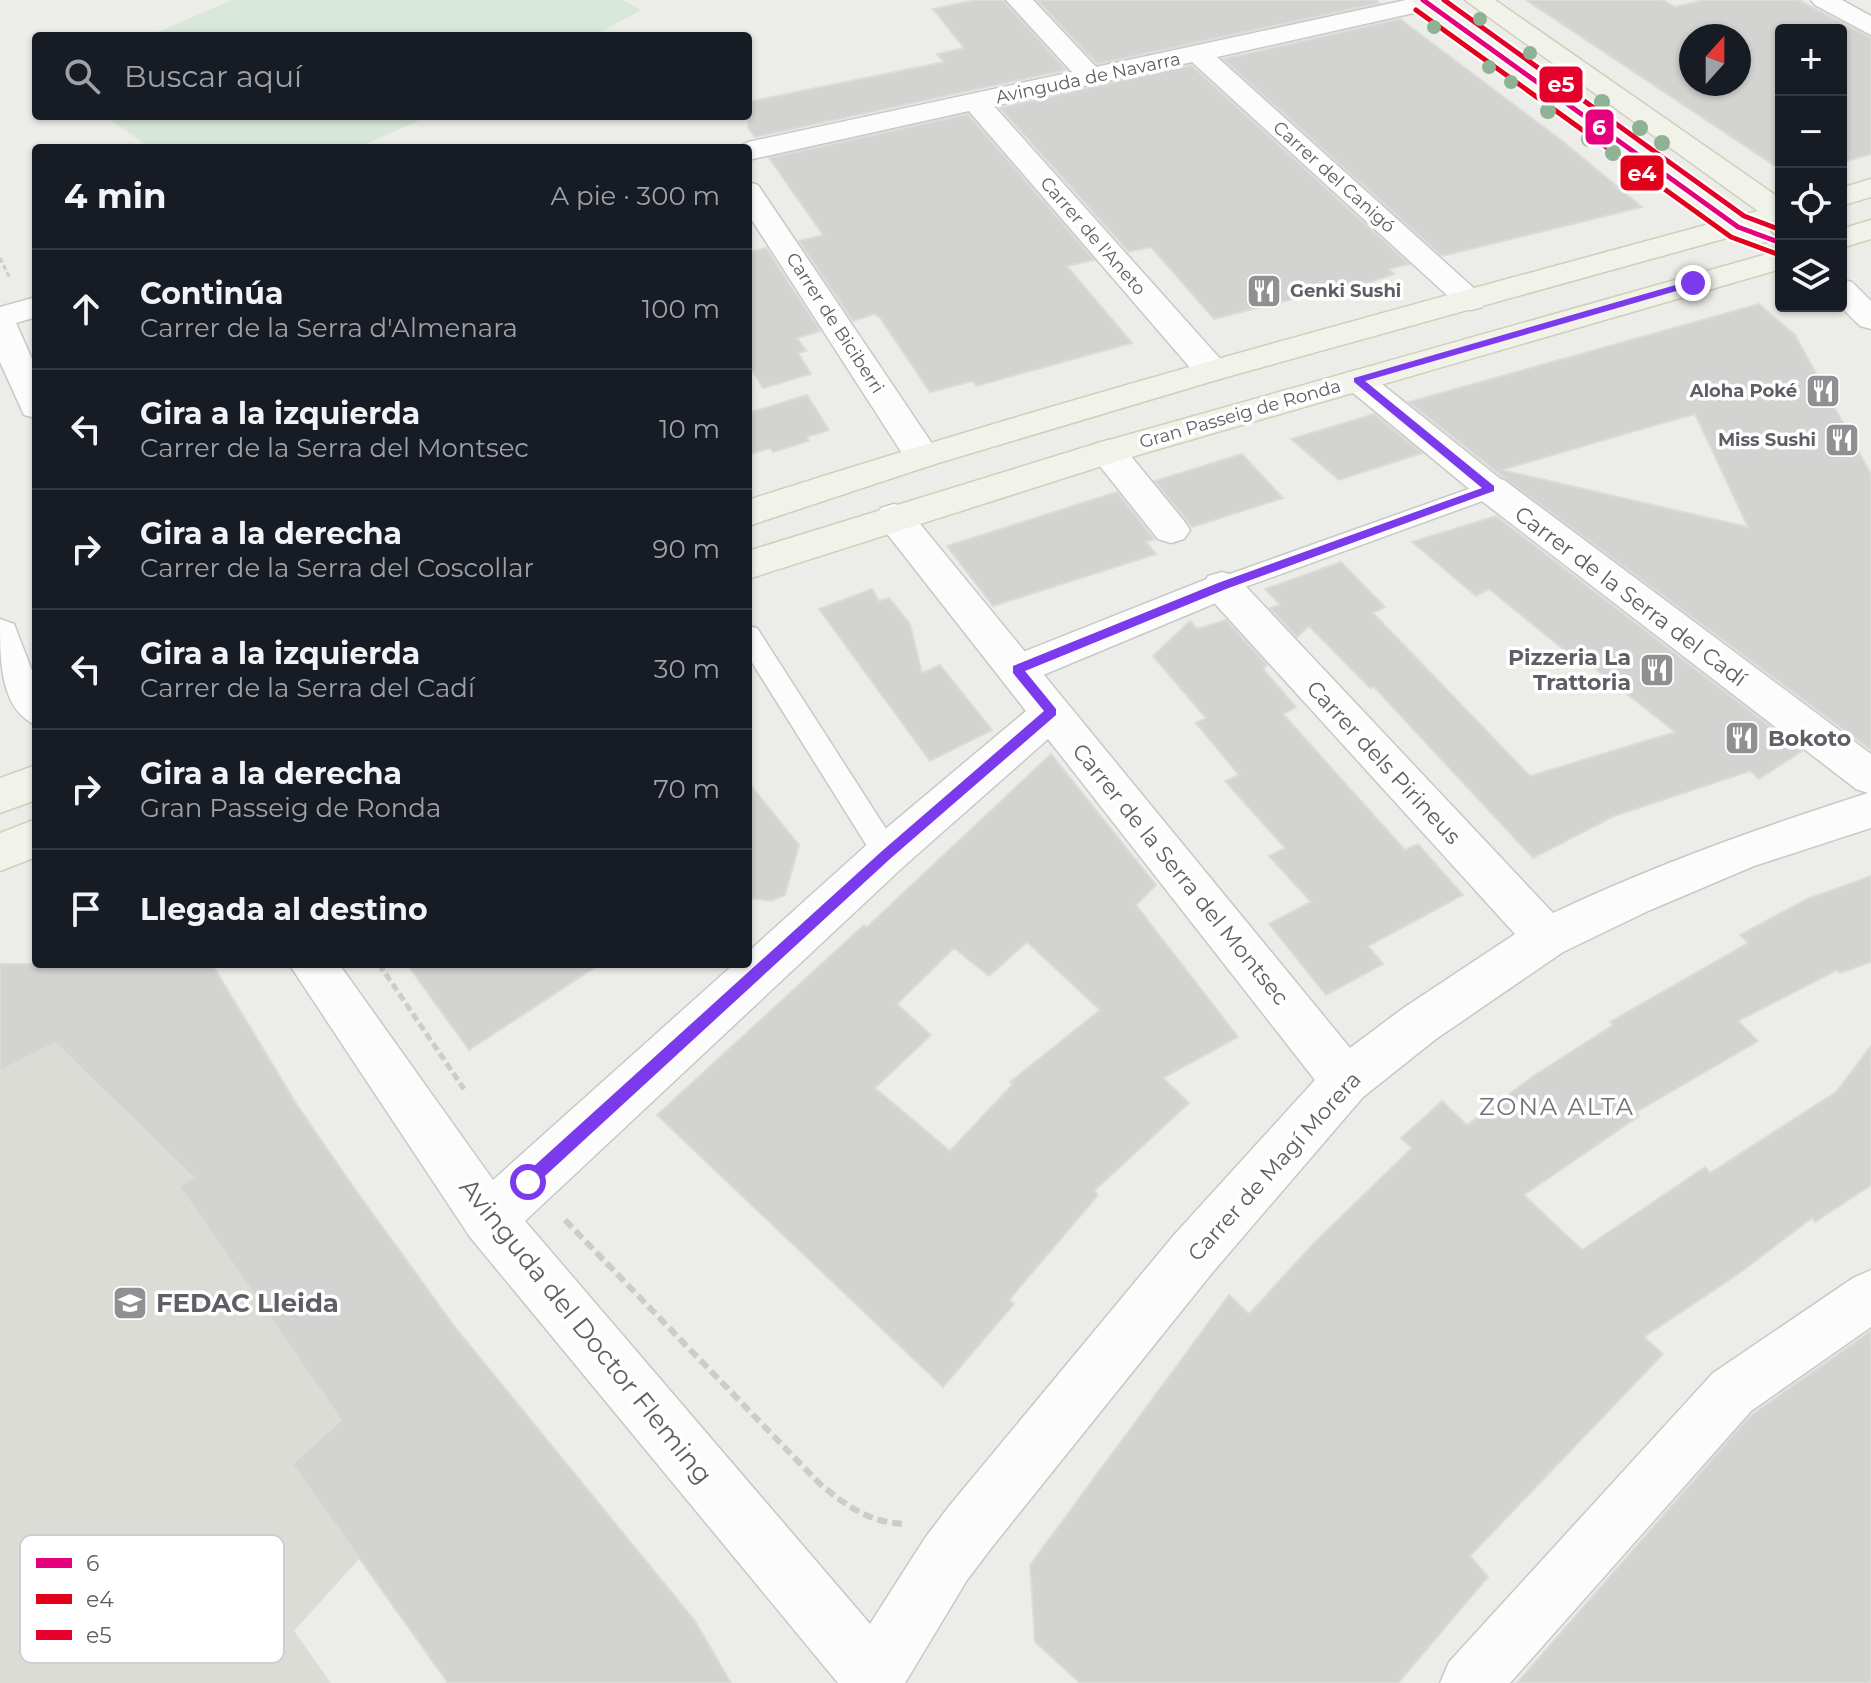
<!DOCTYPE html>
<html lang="es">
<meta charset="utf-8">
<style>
body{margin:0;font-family:Montserrat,sans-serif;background:#20242c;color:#f1f3f6}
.controls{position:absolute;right:24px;top:24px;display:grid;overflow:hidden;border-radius:8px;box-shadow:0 2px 6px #0004}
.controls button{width:72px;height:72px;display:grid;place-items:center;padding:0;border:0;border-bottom:2px solid #363941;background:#171b24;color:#f1f3f6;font:40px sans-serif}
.compass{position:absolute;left:1679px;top:24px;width:72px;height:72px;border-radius:50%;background:#171b24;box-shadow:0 2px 6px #0004;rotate:21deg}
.stop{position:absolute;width:24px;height:24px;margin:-18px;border:6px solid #7c3aed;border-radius:50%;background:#fff}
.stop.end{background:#7c3aed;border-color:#fff;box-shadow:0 2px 8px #0008}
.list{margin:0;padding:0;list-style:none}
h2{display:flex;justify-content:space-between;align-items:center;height:104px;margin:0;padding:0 32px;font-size:34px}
h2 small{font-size:26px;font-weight:400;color:#9ea1a6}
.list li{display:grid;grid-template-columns:52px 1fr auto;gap:24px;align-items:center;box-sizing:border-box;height:120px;padding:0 32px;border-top:2px solid #363941}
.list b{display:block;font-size:30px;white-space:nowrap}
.list p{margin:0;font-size:26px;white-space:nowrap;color:#9ea1a6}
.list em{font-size:26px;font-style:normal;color:#9ea1a6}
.icon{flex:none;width:44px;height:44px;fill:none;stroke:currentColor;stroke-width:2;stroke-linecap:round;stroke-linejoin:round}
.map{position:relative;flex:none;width:1871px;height:1683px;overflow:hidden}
.search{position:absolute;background:#171b24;box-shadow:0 2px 6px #0004;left:32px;top:32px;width:720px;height:88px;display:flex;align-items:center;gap:20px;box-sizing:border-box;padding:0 28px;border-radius:8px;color:#9ea1a6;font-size:30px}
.panel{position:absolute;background:#171b24;box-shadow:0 2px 6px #0004;left:32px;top:144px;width:720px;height:824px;border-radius:8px}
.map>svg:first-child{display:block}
</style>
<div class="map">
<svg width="1871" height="1683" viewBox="0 0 1871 1683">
<rect width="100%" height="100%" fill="#ecece8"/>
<!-- education -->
<path fill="#dcdcd7" d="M49 1037 193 1177 179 1186 341 1420 292 1464 360 1558 294 1631 331 1683H0V1071L42 1049Z"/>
<!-- green -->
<path fill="#d7e7d9" d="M232 0H622L641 10 593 36H149Z
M106 116H429L357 148H150Z"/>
<!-- building -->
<path fill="#d3d3d1" stroke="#dcdbd7" stroke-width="2" fill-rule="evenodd" d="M975 0H1003L1066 70 755 137 748 128V102L944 62 937 54 964 48 933 9Z
M1037 0H1375L1379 3 1097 64Z
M1526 0H1663L1675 7 1704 0H1799L1871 38V154L1841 163V30H1781V170ZM1691 36H1739V84H1691Z
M1400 19 1561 140 1642 207 1442 256 1223 59Z
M1191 65 1409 264 1389 269 1394 274 1361 285 1347 288 1344 286 1214 319 1151 247 1129 252 1000 108Z
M968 114 1094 260 1067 266 1132 343 976 386 973 381 930 392 880 318 874 314 853 321 799 241 823 235 769 158Z
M766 248 820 331 797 338 806 351 798 353 811 374 763 388 748 364V252Z
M1759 304 1795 335 1871 474V750L1502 476 1409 402ZM1695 414 1748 527 1502 470 1638 430Z
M807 395 829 430 807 437 809 441 773 452 770 448 748 455V413Z
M1374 414 1422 453 1339 480 1291 439Z
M1242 454 1283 498 1192 527 1155 481Z
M1117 492 1154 539 1146 542 1156 554 993 606 947 546Z
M1496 516 1802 751 1759 779 1750 771 1614 816 1533 858 1374 687 1370 688 1309 626 1297 637 1270 608 1280 605 1265 589 1341 562 1385 607 1373 613 1530 776 1675 732 1583 659 1579 662 1489 589 1476 596 1412 542Z
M872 589 879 601 889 598 910 624 922 673 940 665 992 730 930 761 819 609Z
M1226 620 1267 665 1263 669 1296 707 1283 714 1405 850 1418 844 1463 895 1368 946 1383 964 1326 995 1269 924 1311 902 1269 856 1285 848 1225 781 1239 775 1196 723 1206 718 1153 656 1190 621 1197 629Z
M1051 754 1156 885 1136 905 1238 1037 1163 1078 1189 1103 1094 1191 1098 1195 1009 1300 1014 1304 943 1387 657 1115 864 925 867 927ZM1027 942 1100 1010 1010 1082 1012 1085 950 1151 875 1088 931 1035 897 1004 954 948 989 976Z
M748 782 799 845 785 895 771 901 748 898Z
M1871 876V962L1840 973 1837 970 1738 1021 1758 1041 1636 1112 1639 1116 1524 1195 1582 1250 1705 1167 1710 1173 1836 1092 1871 1046V1185L1815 1222 1812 1218 1738 1274 1644 1337 1663 1354 1470 1556 1488 1577 1398 1683H1080L1035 1642 1030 1565 1229 1295 1249 1314 1315 1242 1412 1148 1401 1138 1442 1101 1467 1125 1535 1075 1613 1025 1610 1022 1748 943 1740 935 1807 899Z
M0 964H212L297 1105 352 1185 454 1326 695 1621 731 1683H448L292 1464 341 1420 179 1186 193 1177 55 1043 0 1071Z
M407 964H600L469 1050Z
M1871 1331V1683H1517L1750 1416Z"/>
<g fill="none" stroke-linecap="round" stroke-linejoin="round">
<!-- service casing -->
<g stroke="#c8c8c8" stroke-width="3">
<path id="service" d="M1491 481 1499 483 1503 489 1499 495 1231 592 1222 595 1213 592 1210 586 1213 580Z
M748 626 757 628 897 846 901 854 897 862 887 866 877 862 748 656Z"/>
</g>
<!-- pedestrian casing -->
<g stroke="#c8c8c8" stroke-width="3">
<path id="pedestrian" d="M1357 370 1368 373 1503 481 1508 489 1503 497 1491 501 1479 497 1346 387 1341 380 1346 373Z
M1222 573 1235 577 1240 586 1235 595 1031 680 1017 685 1003 680 998 670 1003 660Z
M1871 1270V1327L1751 1411 1510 1683H1440L1449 1662 1713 1373 1853 1278Z"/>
</g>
<!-- minor casing -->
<g stroke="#c8c8c8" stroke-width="3">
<path id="minor" d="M1006 0H1033L1096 67 1406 0H1438L1440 3 1436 8 1217 57 1487 300 1482 307 1471 310 1460 307 1192 62 994 106 1223 362 1228 370 1223 378 1211 381 1199 378 969 111 748 160V148H736L748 142 1072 72Z
M1811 0H1842L1871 16V35L1815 5Z
M748 182 758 185 935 448 940 456 935 464 922 468 909 464 748 214Z
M36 297V317L16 323 36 368V418L24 415 0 362V307Z
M1108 440 1121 444 1184 521 1190 530 1184 539 1171 543 1158 539 1095 460 1090 452 1095 444Z
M1491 477 1504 480 1871 754V828L1754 866 1648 911 1563 952 1436 1039 1363 1097 1212 1273 992 1547 967 1580 905 1683H838L470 1237 289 964H339L493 1180 734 964H748V952L871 841 1026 711 881 526 876 517 881 508 894 504 907 508 1350 1048 1402 1009 1515 934 1208 596 1203 586 1208 576 1222 572 1236 576 1553 913C1657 864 1759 828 1868 793L1856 789 1478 498 1473 489 1478 480ZM1048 739 1315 1080 1174 1235 950 1505 925 1538 870 1624 525 1221 903 867Z
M0 619 14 624 36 681V725C0 710 0 660 0 619Z"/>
</g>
<!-- secondary casing -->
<g stroke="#c8c8c9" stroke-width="3">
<path id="secondary" d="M1841 279 1852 282 1871 301V329L1860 326 1840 306Z"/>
</g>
<!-- primary casing -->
<g stroke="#d1cfb9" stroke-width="3">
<path id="primary" d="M1410 0H1440L1742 215 1758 211 1465 0H1495L1781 199V223L1766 227 1773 235 1769 241 1758 244 1734 236 1223 378 935 464 748 526V500C1067 397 1390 311 1713 223Z
M1871 179V197L1841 206V188Z
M1871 220V239L1841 248V229Z
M1781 250V269L1121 460 748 579V551L1095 444Z
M36 765V800L0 813V778Z
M36 819V857L0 871V833Z"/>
</g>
<!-- path-far2 -->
<path stroke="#cacdcc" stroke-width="3" stroke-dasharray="5 3" stroke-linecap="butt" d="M0 258 10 279"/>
<!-- path-far1 -->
<path stroke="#cacdcc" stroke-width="5" stroke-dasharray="8 4" stroke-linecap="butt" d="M379 964 464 1089"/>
<!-- path -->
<path stroke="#cacdcc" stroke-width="6" stroke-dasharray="10 5" stroke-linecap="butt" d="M565 1220 819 1483C846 1506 870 1523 906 1524"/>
<!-- service -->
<use href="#service" fill="#fcfcfc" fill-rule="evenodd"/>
<!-- pedestrian -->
<use href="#pedestrian" fill="#fcfcfc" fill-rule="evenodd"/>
<!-- minor -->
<use href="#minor" fill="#fcfcfc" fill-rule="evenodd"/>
<!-- secondary -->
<use href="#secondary" fill="#fcfcfc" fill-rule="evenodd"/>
<!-- primary -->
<use href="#primary" fill="#f1f2e9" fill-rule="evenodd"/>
<!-- bus-1 casing -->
<g stroke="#fff" stroke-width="9">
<path id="bus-1" d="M1423 0 1738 227 1781 243"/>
</g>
<!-- bus-2 casing -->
<g stroke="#fff" stroke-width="9">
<path id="bus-2" d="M1416 10 1731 237 1777 254"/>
</g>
<!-- bus-3 casing -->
<g stroke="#fff" stroke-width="9">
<path id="bus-3" d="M1444 0 1744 216 1781 230"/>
</g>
<!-- bus-1 -->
<use href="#bus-1" stroke="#e5007d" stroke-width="5"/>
<!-- bus-2 -->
<use href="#bus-2" stroke="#e2001a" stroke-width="5"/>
<!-- bus-3 -->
<use href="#bus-3" stroke="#e4002b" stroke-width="5"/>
</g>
<!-- trees -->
<g fill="#8db294">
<circle cx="1480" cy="19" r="7"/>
<circle cx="1434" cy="27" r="7"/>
<circle cx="1530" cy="53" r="7"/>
<circle cx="1489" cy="67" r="7"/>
<circle cx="1569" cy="79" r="7"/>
<circle cx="1511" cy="82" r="7"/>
<circle cx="1602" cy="102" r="8"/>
<circle cx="1548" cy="111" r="8"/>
<circle cx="1640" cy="128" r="8"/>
<circle cx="1589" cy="139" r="8"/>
<circle cx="1662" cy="143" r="8"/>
<circle cx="1613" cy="153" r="8"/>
<circle cx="1639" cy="171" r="8"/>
</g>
<!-- route -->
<path fill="#7c3aed" d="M1693 280 1697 285 1365 381 1494 486V491L1226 589 1025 671 1056 709V715L891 858 533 1187H522V1177L882 851 1044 711 1013 673V666L1218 583 1482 488 1354 382V378Z"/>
<!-- icons -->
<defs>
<g id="restaurant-square" transform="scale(1.8)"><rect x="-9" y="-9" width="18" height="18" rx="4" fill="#909093" stroke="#fff"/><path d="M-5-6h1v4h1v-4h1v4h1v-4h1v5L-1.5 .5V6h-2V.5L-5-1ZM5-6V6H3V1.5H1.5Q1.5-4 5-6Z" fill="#fff"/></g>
<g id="school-square" transform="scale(1.8)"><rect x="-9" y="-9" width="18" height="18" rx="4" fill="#909093" stroke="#fff"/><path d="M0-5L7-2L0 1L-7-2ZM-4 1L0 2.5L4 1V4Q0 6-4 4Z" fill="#fff"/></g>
</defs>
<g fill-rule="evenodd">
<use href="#restaurant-square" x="1264" y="291"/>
<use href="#restaurant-square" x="1823" y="391"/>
<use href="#restaurant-square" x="1842" y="440"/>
<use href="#restaurant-square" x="1657" y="670"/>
<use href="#restaurant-square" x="1742" y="738"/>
<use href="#school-square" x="130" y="1303"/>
</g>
<g text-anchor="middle" stroke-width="7" stroke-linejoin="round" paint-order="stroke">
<!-- far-street labels -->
<g font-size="18" fill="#5e5f65" stroke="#fff">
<text transform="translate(1088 78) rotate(-12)" y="6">Avinguda de Navarra</text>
<text transform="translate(1334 177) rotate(42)" y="6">Carrer del Canigó</text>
<text transform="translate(1093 236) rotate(49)" y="6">Carrer de l'Aneto</text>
<text transform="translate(835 323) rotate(57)" y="6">Carrer de Biciberri</text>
<text transform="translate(1240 414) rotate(-16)" y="6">Gran Passeig de Ronda</text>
</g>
<!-- far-poi labels -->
<g font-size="18" font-weight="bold" fill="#5e5f65" stroke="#fff" text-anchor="end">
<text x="1290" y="297" text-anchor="start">Genki Sushi</text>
<text x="1797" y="397">Aloha Poké</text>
<text x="1816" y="446">Miss Sushi</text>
</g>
<!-- street labels -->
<g font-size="22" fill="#5e5f65" stroke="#fff">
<text transform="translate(1631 596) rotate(37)" y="8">Carrer de la Serra del Cadí</text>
<text transform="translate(1384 762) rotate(47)" y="8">Carrer dels Pirineus</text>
<text transform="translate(1181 874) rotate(51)" y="8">Carrer de la Serra del Montsec</text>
<text transform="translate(1274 1166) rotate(-48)" y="8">Carrer de Magí Morera</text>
</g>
<!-- poi labels -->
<g font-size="22" font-weight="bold" fill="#5e5f65" stroke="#fff" text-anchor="end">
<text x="1631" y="665">Pizzeria La<tspan x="1631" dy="25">Trattoria</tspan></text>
<text x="1768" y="746" text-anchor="start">Bokoto</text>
</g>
<!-- neighbourhood labels -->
<g font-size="24" letter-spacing="2" fill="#6f7177" stroke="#fff">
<text x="1557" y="1115">ZONA ALTA</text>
</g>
<!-- near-poi labels -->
<g font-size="26" font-weight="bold" fill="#5e5f65" stroke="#fff" text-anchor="start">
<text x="156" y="1312">FEDAC Lleida</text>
</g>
<!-- near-street labels -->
<g font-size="26" fill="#5e5f65" stroke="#fff">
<text transform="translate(586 1331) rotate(51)" y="9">Avinguda del Doctor Fleming</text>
</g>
</g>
<!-- legend -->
<rect x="20" y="1535" width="264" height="128" rx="12" fill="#fff" stroke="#cfcfd1" stroke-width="2"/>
<rect x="36" y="1558" width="36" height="10" fill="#e5007d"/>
<rect x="36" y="1594" width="36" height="10" fill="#e2001a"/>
<rect x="36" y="1630" width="36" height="10" fill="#e4002b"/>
<g font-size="22" fill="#5e5f65">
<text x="86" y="1571">6</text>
<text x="86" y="1607">e4</text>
<text x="86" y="1643">e5</text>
</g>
<g stroke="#fff" stroke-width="3">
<rect x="1538" y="65" width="46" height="39" rx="8" fill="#e4002b"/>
<rect x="1584" y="108" width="31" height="38" rx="8" fill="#e5007d"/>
<rect x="1619" y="154" width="46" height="38" rx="8" fill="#e2001a"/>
</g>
<g font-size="22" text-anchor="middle" font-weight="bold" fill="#fff">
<text x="1561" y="92">e5</text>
<text x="1599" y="135">6</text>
<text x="1642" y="181">e4</text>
</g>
</svg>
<div class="controls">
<button>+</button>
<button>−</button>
<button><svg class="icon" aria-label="locate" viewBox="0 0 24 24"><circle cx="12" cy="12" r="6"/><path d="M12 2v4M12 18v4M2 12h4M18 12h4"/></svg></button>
<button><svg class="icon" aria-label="layers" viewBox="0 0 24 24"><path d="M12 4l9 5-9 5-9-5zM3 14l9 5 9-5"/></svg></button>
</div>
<svg class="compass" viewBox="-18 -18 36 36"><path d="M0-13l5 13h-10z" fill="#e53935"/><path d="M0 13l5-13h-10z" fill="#9ea1a6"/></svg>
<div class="stop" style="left:528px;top:1182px"></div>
<div class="stop end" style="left:1693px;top:283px"></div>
<div class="search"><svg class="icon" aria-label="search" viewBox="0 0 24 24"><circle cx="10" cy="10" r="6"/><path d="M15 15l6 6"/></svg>Buscar aquí</div>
<section class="panel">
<h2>4 min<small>A pie · 300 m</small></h2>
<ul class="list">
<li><svg class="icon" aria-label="ahead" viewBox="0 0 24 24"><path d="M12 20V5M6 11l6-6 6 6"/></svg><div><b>Continúa</b><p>Carrer de la Serra d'Almenara</p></div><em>100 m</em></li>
<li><svg class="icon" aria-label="left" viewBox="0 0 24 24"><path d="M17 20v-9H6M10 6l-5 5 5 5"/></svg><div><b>Gira a la izquierda</b><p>Carrer de la Serra del Montsec</p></div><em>10 m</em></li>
<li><svg class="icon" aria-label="right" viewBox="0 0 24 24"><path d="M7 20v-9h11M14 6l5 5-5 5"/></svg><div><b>Gira a la derecha</b><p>Carrer de la Serra del Coscollar</p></div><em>90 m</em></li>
<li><svg class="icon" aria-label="left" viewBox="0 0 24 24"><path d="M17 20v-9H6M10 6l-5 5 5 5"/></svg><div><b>Gira a la izquierda</b><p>Carrer de la Serra del Cadí</p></div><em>30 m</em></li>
<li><svg class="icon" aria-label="right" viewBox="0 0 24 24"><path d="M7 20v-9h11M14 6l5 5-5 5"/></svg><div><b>Gira a la derecha</b><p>Gran Passeig de Ronda</p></div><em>70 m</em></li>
<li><svg class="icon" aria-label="arrive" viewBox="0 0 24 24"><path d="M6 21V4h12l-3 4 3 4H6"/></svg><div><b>Llegada al destino</b></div></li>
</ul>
</section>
</div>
